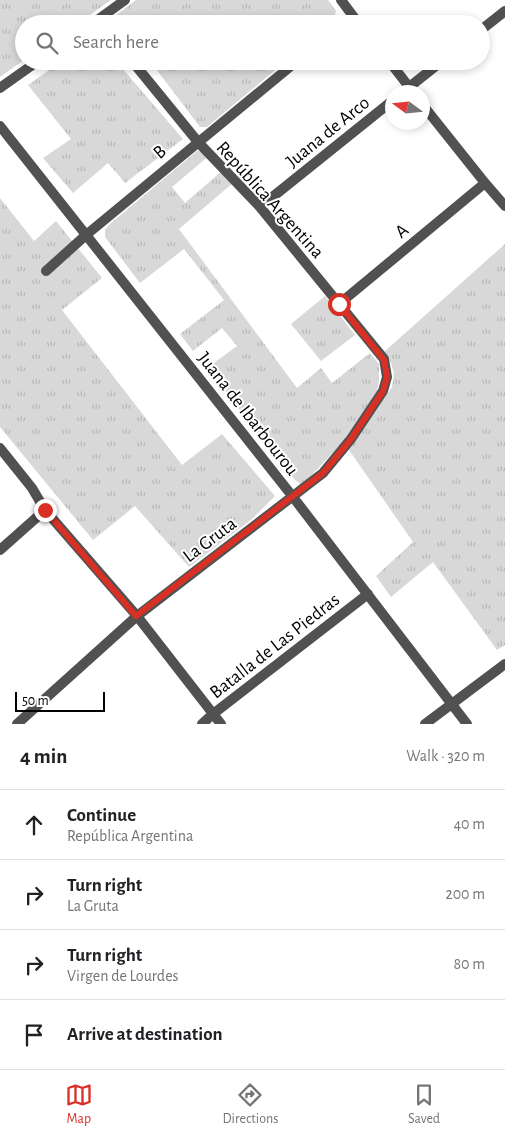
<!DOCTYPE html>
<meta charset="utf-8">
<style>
body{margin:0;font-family:"Alegreya Sans",sans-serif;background:#f2f2f2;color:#202124}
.compass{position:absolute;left:385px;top:85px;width:45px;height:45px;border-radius:50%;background:#fff;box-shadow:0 2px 8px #0003;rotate:285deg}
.scale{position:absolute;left:15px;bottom:12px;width:90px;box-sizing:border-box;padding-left:5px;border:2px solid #000;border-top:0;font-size:14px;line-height:18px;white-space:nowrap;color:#000;-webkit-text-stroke:4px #fff;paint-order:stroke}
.stop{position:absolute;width:15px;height:15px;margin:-11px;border:4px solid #d93025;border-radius:50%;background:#fff}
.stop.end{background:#d93025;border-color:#fff;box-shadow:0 1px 5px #0008}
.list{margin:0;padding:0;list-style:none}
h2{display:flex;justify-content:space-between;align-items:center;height:65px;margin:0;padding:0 20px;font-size:21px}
h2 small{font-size:16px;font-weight:400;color:#757577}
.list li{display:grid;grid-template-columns:32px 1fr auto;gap:15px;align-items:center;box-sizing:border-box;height:70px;padding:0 20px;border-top:1px solid #e0e0e0}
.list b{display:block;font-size:19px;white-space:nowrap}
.list p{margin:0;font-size:16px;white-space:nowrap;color:#757577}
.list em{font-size:16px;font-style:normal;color:#757577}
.icon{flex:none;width:28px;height:28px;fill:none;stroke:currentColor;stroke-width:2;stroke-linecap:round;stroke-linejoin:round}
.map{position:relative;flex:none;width:505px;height:724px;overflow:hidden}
.search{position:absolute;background:#fff;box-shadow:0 2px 8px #0003;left:15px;right:15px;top:15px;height:55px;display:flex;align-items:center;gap:12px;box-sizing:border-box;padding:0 18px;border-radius:28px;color:#757577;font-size:19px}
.sheet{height:345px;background:#fff}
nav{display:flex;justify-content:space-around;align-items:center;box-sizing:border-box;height:70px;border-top:1px solid #e0e0e0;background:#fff;font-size:14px;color:#757577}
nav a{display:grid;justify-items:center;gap:2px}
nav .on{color:#d93025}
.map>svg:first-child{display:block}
</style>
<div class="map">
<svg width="505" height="724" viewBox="0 0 505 724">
<defs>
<pattern id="grass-tufts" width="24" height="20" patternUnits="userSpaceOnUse" patternTransform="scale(1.25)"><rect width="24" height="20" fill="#d8d8d8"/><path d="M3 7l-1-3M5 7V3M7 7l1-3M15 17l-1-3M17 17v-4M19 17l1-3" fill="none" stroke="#b8b8b8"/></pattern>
</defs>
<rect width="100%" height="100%" fill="#fff"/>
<!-- grass -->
<path fill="url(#grass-tufts)" d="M0 0H111L77 24H24V60L0 77Z
M136 0H328L336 11 333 22 331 24H121L115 16Z
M62 61H116L183 139 125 183 108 163 73 193 43 158 71 139 28 85Z
M150 61H286L207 127H200Z
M197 151H201L210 155 172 187 185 203 223 170 233 183 179 229 297 388 321 368 332 383 370 353 379 364V381L377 391 347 438 303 484H300L289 474 207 368 237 346 222 328 193 351 180 334 224 300 184 249 140 283 105 237V230L111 223Z
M0 198 34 241 56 221 102 278 62 310 182 465 222 434 275 496 252 519 189 567 135 506 93 540 0 427Z
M505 244V645L497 650 433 562 391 597 376 576 413 542 349 450 392 387 394 373 391 363 384 352Z
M325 296 355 335 321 361 291 324Z"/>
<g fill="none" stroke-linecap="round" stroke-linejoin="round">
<!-- street -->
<path stroke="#515151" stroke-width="10" d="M341 0 359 24
M92 24 125 0
M343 24 353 16
M481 30 505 11
M389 61 413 92
M0 88 38 61
M403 92 442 61
M422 104 485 183 505 206
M0 126 293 497 467 724
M260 207 392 101
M46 271 86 235 297 61
M339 304 485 183
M0 448 32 488 45 510 137 616 221 724
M0 550 45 510
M17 724 137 616 323 473 351 439 383 391 387 377 384 359 260 207 198 142 132 61
M202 724 213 714 368 594
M425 724 505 664"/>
</g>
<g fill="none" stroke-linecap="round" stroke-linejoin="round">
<!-- route -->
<path stroke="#d93025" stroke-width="6" d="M45 510 136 616 323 473 351 439 383 391 387 377 384 360 339 304"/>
</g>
<g text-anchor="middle" stroke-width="4" stroke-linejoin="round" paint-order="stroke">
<!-- street labels -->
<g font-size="19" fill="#000" stroke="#fff">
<text transform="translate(327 131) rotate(-39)" y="7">Juana de Arco</text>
<text transform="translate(159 151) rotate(-40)" y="7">B</text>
<text transform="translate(271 199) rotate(48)" y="7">República Argentina</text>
<text transform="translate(401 230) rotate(-40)" y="7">A</text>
<text transform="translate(249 413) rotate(52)" y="7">Juana de Ibarbourou</text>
<text transform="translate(209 539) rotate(-37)" y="7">La Gruta</text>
<text transform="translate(274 645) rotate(-38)" y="7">Batalla de Las Piedras</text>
</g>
</g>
</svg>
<svg class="compass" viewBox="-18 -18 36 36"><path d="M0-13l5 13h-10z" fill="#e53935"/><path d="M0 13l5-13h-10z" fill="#757577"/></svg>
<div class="scale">50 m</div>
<div class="stop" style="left:339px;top:304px"></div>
<div class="stop end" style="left:45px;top:510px"></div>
<div class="search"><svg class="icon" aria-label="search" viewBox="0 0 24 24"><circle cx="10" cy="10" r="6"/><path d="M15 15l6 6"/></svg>Search here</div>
</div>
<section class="sheet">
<h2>4 min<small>Walk · 320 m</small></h2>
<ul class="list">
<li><svg class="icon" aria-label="ahead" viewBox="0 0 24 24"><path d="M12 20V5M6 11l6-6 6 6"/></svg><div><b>Continue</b><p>República Argentina</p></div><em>40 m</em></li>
<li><svg class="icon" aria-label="right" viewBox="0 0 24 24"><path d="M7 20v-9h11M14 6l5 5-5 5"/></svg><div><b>Turn right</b><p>La Gruta</p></div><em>200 m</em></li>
<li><svg class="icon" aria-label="right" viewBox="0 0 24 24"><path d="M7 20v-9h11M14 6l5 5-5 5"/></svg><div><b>Turn right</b><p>Virgen de Lourdes</p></div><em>80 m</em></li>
<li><svg class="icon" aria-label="arrive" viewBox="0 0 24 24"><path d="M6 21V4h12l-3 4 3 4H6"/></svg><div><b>Arrive at destination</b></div></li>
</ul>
</section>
<nav>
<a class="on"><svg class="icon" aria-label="map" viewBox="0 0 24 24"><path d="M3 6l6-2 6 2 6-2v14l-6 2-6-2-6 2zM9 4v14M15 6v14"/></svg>Map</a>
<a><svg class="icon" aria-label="directions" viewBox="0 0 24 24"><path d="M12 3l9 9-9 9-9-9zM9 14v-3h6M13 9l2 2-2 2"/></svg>Directions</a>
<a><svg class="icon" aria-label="saved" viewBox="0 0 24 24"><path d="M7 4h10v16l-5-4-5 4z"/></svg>Saved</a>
</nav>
